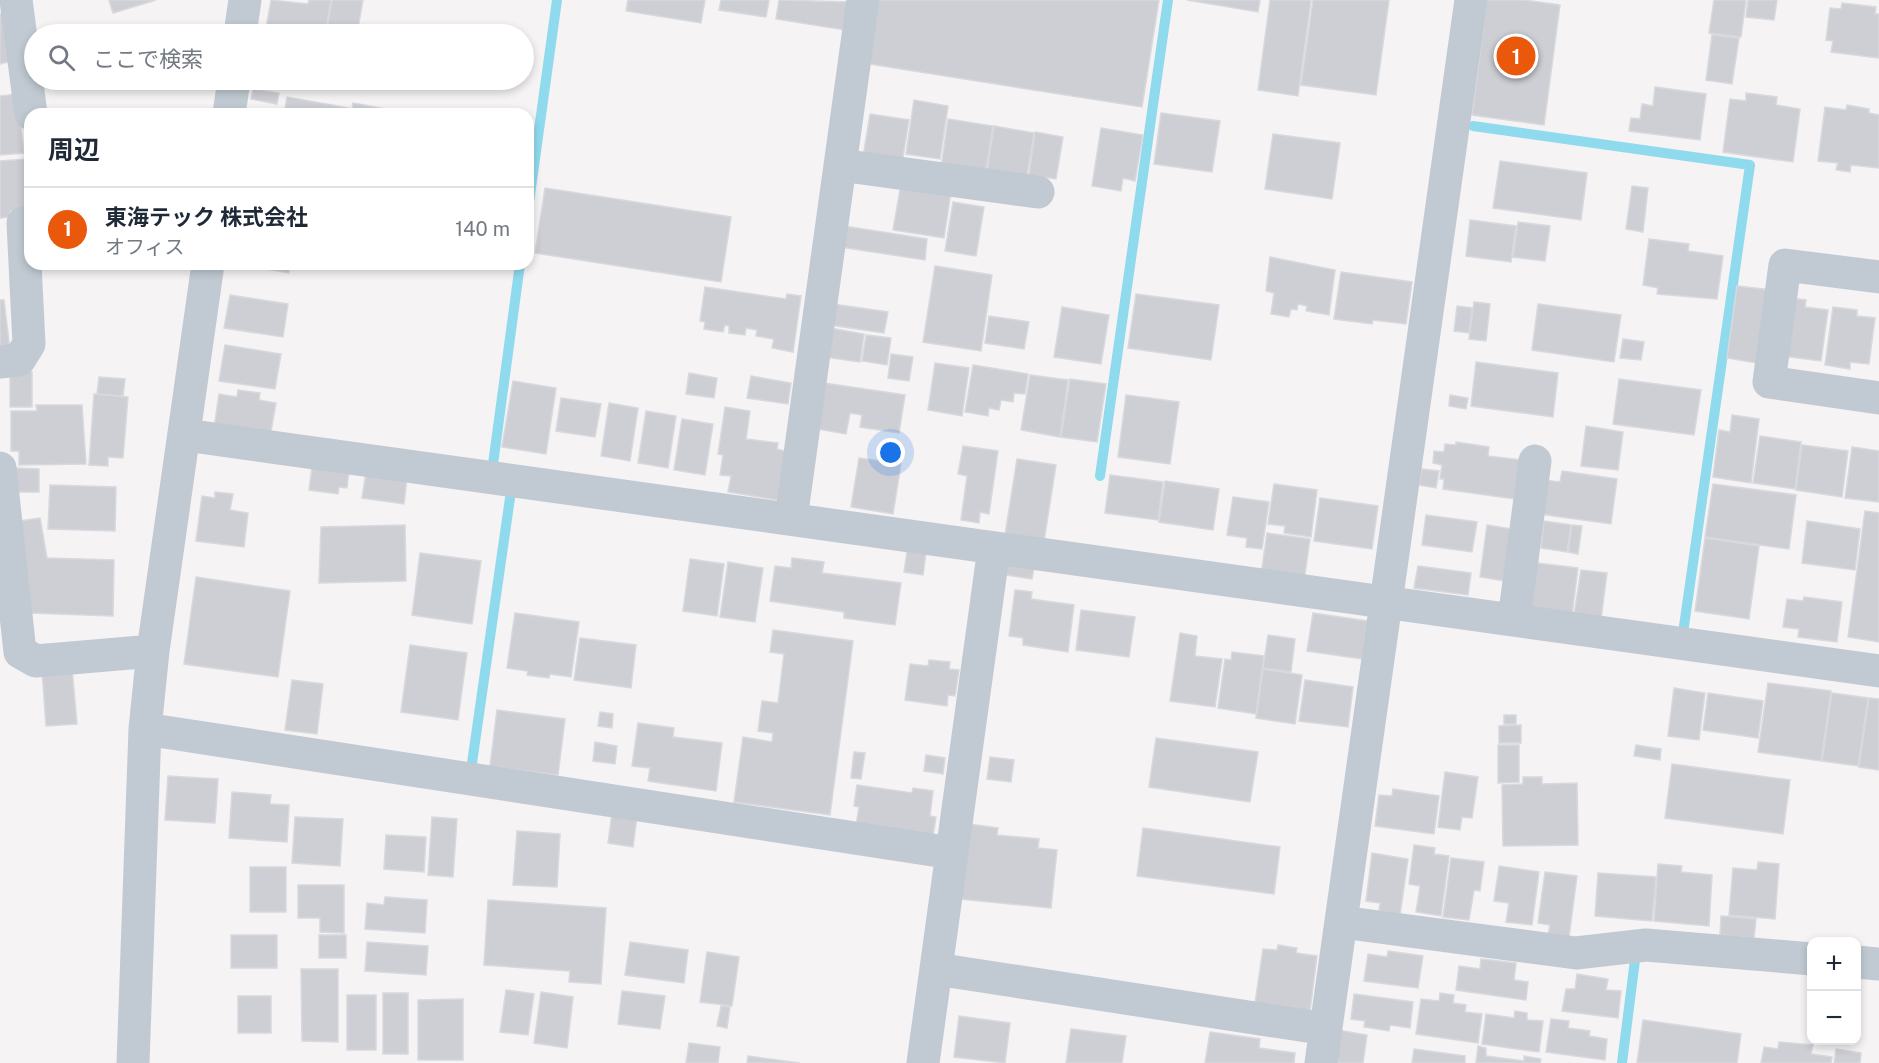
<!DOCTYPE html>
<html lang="ja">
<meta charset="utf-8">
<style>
body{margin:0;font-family:"Public Sans","Noto Sans JP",sans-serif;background:#f6f6f7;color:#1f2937}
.controls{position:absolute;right:18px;bottom:18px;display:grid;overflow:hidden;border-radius:12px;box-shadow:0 3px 9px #0003}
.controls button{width:54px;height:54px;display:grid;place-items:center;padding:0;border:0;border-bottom:2px solid #e0e1e3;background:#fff;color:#1f2937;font:30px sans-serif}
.you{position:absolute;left:891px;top:453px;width:21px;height:21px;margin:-15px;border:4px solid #fff;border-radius:50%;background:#1a73e8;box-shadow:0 0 0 9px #1a73e833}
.badge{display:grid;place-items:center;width:39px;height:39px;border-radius:50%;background:#ea580c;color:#fff;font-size:20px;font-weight:700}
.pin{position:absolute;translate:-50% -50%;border:3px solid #fff;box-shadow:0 2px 6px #0006}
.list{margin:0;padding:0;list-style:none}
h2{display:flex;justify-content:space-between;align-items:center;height:78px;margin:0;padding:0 24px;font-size:26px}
h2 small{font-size:20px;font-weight:400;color:#747a83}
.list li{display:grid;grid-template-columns:39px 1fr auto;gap:18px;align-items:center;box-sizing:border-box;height:84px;padding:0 24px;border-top:2px solid #e0e1e3}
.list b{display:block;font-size:22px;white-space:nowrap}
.list p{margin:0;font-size:20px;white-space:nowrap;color:#747a83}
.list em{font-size:20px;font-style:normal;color:#747a83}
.icon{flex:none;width:33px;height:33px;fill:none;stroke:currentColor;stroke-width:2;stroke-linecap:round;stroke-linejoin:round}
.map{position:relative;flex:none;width:1879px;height:1063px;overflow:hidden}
.search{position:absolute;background:#fff;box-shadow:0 3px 9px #0003;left:24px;top:24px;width:510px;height:66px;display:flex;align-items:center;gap:15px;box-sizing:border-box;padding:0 21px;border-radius:33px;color:#747a83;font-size:22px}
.panel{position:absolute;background:#fff;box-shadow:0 3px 9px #0003;left:24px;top:108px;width:510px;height:162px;border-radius:18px}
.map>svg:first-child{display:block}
</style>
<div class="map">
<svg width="1879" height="1063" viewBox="0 0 1879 1063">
<rect width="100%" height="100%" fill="#f5f3f3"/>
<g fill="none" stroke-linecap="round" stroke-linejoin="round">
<!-- stream -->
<path stroke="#90daee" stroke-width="10" d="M1473 126 1750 165 1683 633
M528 209 557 0
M493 464 520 264
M1100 476 1168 0
M471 770 510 498
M1622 1063 1635 960"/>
</g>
<!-- building -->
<path fill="#cdcfd5" stroke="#d7d9de" stroke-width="1.5" d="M109 0H156L113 13Z
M271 0 308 4 309 0H331L325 34H265Z
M332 0H363L357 34H326Z
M628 0H705L701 23 626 11Z
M721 0H769L766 17 719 10Z
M779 0 849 2 845 30 776 19Z
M879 0H1159L1142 107 869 64Z
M1187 0H1260L1258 12Z
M1270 0H1311L1298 96 1258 90Z
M1313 0H1389L1376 95 1301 85Z
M1487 0H1524L1560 5 1544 125 1472 115Z
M1714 0H1746L1741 37 1709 33Z
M1748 0H1777L1774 20 1746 17Z
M1842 3 1876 7 1875 14H1879V58L1831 52 1833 41 1826 40 1830 8 1841 9Z
M5 13 12 61 0 64V14Z
M1712 35 1739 38 1732 84 1706 80Z
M1655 87 1706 94 1700 140 1629 131 1631 118 1640 119 1642 104 1653 106Z
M253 89 279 93 277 104 251 99Z
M1746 93 1777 97 1776 105 1800 109 1793 162 1723 152 1730 99 1746 101Z
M17 94 24 153 0 155V96Z
M287 97 349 108 348 114H284Z
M914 100 948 106 940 159 906 154Z
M353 103 397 111 396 114H351Z
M1847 105 1869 109V113L1879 115V168L1851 165 1850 172 1836 170 1838 163 1818 161 1825 107 1846 110Z
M1161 113 1220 121 1212 172 1154 164Z
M870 114 909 120 902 163 863 157Z
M948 119 993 126 985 175 941 168Z
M994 126 1034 133 1027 175 986 178Z
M1101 128 1143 135 1135 181 1123 178 1121 191 1092 186Z
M1035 132 1063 137 1056 179 1029 175Z
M1273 134 1340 143 1332 199 1265 189Z
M26 159 28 210 10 211V217L0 218V161Z
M1500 161 1587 173 1581 220 1493 208Z
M901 184 951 192 944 238 893 230Z
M1632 186 1648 188 1643 232 1626 229Z
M545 188 731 217 721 282 535 253Z
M953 202 984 207 976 256 945 251Z
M1470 220 1516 226 1511 262 1466 256Z
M1518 222 1550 226 1545 261 1513 257Z
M844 226 927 239 925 260 841 247Z
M1649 239 1689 244 1688 251 1723 256 1717 299 1657 294 1658 288 1643 285Z
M1270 257 1335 270 1329 315 1306 311 1307 306 1298 304 1297 310 1291 309 1289 317 1271 314 1274 293 1266 291Z
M236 264H290L289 273Z
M935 266 992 275 981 351 923 342Z
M1341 272 1412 282 1406 324 1373 320 1372 324 1334 319Z
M1737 286 1772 290 1762 364 1727 358Z
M705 287 786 299 787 294 801 296 793 352 772 348 774 339 756 336 757 330 746 328 745 335 729 333V326L725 325 723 332 704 329 705 322 700 321Z
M1136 294 1219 305 1211 360 1128 348Z
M230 295 288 304 283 337 224 328Z
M1791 298 1806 300 1805 307 1828 310 1821 361 1783 356Z
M0 300H4L10 350 0 351Z
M1474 302 1490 304 1486 341 1469 339Z
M833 304 888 312 884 333 830 325Z
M1538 304 1621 315 1614 362 1532 350Z
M1457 306 1472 308 1469 333 1454 331Z
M1062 307 1109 315 1101 364 1054 357Z
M1833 307 1857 310V316L1875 318 1869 364 1850 362V369L1825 365Z
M989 316 1029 322 1024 349 985 343Z
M830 328 864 334 860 362 825 357Z
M866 335 891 338 887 365 862 361Z
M1623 339 1644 342 1641 360 1620 358Z
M225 345 281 354 275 389 219 381Z
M891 354 913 357 909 381 888 378Z
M1476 362 1558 373 1553 417 1471 406Z
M935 363 969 368 962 416 928 410Z
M973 365 1028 374 1025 394 1014 393 1013 402 1001 400 999 410 989 408 988 416 965 412Z
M10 372H32V407H10Z
M689 373 717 378 714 398 686 394Z
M1030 375 1068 380 1060 437 1021 430Z
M751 376 791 383 788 404 747 398Z
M99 377 125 379 123 396 97 394Z
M1070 379 1106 384 1097 442 1061 437Z
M1619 379 1701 390 1694 435 1613 424Z
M513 381 556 388 546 454 502 447Z
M824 383 905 395 899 433 860 427 862 415 850 413 846 434 817 429Z
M238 390 260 393 259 400 276 403 270 437 214 428 219 394 237 397Z
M94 394 128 397 123 458 108 457V466L89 465Z
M1126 395 1179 402 1170 464 1118 457Z
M1450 395 1468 398 1466 409 1449 406Z
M561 398 601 404 595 437 556 431Z
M609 403 638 408 630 461 601 456Z
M36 405H82L86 464 19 465V451H11V411H37Z
M725 407 750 411 746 439 778 443 777 449 785 451 778 500 728 492 731 476 720 475 723 455 718 454Z
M646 411 676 416 668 468 638 463Z
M1732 415 1759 419 1751 483 1713 477 1719 430 1730 432Z
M682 419 713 424 705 475 674 470Z
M1586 426 1623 432 1618 470 1581 466Z
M1760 436 1801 442 1795 489 1753 483Z
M1456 442 1489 447 1488 456 1521 460 1515 499 1443 489 1444 479H1440L1442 465 1433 463 1434 451 1444 452 1445 444 1456 445Z
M1802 445 1848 451 1842 497 1796 490Z
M963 446 998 451 989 514 980 512 979 523 961 520 967 476 958 474Z
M1852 447 1879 451V502L1845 498Z
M859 458 901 464 893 514 851 507Z
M1017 459 1056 465 1044 541 1005 535Z
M312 467 349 471 347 488 339 487 338 494 309 490Z
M16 468 39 469V492H16Z
M1422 469 1439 471 1436 488 1419 485Z
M1562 471 1617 479 1611 524 1540 514 1545 480 1560 482Z
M366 472 407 478 404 504 362 498Z
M1110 475 1163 482 1158 520 1105 513Z
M1165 481 1219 489 1213 530 1159 522Z
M1274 484 1317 490 1311 537 1284 533 1285 526 1268 524Z
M1713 484 1796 495 1789 549 1705 537Z
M50 485 116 487 115 531 48 529Z
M215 492 233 494 230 510 248 513 244 547 196 541 202 496 215 498Z
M1233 497 1269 502 1262 549 1246 547 1247 538 1227 535Z
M1320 498 1378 506 1372 549 1314 541Z
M1865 511 1879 513V642L1848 637Z
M1426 515 1477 522 1472 552 1422 545Z
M40 518 47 558 114 560 113 616 29 613 13 522Z
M1544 521 1571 525 1567 552 1541 548Z
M1807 521 1860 529 1855 570 1802 563Z
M405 525 406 581 319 583 321 527Z
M1487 525 1518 530 1511 582 1480 577Z
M1572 525 1582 526 1578 554 1568 552Z
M1267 533 1310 539 1304 581 1261 575Z
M1705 538 1759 546 1749 619 1695 611Z
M907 551 926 553 923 575 904 572Z
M420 553 481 561 472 624 412 615Z
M792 558 824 562 822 573 901 583 895 625 844 618V612L770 601 775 566 791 568Z
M690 559 724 564 717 616 683 611Z
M728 562 763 568 755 622 720 617Z
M1537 563 1578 568 1572 615 1531 609Z
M1007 564 1034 568 1032 579 1006 575Z
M1418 566 1471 573 1468 595 1414 588Z
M1581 570 1607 573 1601 619 1574 615Z
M196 577 290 591 278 677 184 664Z
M1015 590 1032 592 1031 599 1074 605 1068 652 1023 645V638L1009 636Z
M1804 597 1842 602 1837 642 1798 637 1799 629 1783 627 1787 599 1803 601Z
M1081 610 1135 617 1129 657 1076 650Z
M515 613 579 622 571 677 550 674 549 678 527 675 528 671 507 668Z
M1313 613 1367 621 1362 659 1307 651Z
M773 630 853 641 830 815 734 802 743 737 772 742 773 733 758 731 762 701 778 703 784 654 770 652Z
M1180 633 1197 636 1195 656 1222 659 1215 707 1170 701Z
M1268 635 1295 639 1291 672 1263 668Z
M580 638 636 645 631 688 574 680Z
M410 645 467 653 458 720 401 712Z
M1232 652 1264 656 1256 714 1218 708 1225 659 1231 660Z
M929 660 950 662 949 669 959 670 955 696 948 695 947 706 905 700 910 664 928 666Z
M72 668 77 724 46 726 42 671Z
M1263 669 1302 675 1295 724 1256 718Z
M292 680 323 684 317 734 285 730Z
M1305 680 1353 687 1348 727 1299 721Z
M1768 683 1831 691 1821 761 1758 752Z
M1674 688 1705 693 1699 740 1668 736Z
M1708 693 1763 701 1758 738 1703 730Z
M1832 693 1868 698 1858 766 1822 761Z
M1869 698 1879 699V770L1859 767Z
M497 710 565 719 558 775 490 766Z
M600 712 613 714 612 728 598 726Z
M1504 715H1516V724H1504Z
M638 723 674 728 673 737 722 743 716 791 648 781 650 768 632 766Z
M1521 725V743H1499V726Z
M1156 738 1258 752 1250 802 1149 787Z
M595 742 617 746 615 764 593 761Z
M1498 745H1519V782L1498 783Z
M1636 745 1661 749 1660 760 1634 756Z
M854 752 865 753 861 779 851 778Z
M926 755 945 758 943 774 924 771Z
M990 757 1014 760 1011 782 987 779Z
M1672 764 1790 780 1783 834 1665 818Z
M1445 772 1478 777 1472 818 1462 817 1460 830 1438 827Z
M168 776 218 779 215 823 165 820Z
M1523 777H1542V784L1577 783 1578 845 1503 846 1502 785 1523 784Z
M857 785 912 793 913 788 933 791 930 816 936 817 933 836 856 825 859 807 854 806Z
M1393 789 1439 796 1434 834 1375 826 1379 795 1392 796Z
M232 792 271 795 270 804 289 805 287 842 229 838Z
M612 813 637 817 633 847 608 843Z
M295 817 343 819 340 866 292 863Z
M432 817 457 819 453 877 428 875Z
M969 824 998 828 997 835 1039 839 1038 848 1057 850 1051 908 960 899Z
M1143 828 1280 847 1274 894 1137 876Z
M517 831 560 834 557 887 513 885Z
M386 835 426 837 424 872 384 869Z
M1414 845 1435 848 1434 854 1449 856 1441 916 1416 912 1420 886 1409 884Z
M1372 853 1408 859 1400 915 1379 911 1380 903 1366 901Z
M1451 858 1484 862 1480 891 1474 890 1469 920 1443 917Z
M1758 862 1779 864 1775 919 1729 915 1733 868 1757 870Z
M1658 864 1682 866 1681 872 1712 875 1709 926 1654 921Z
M1499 866 1539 872 1532 925 1506 922 1509 903 1494 901Z
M250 867H286V912H250Z
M1545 872 1577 876 1569 937 1548 934 1550 925 1538 923Z
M1598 873 1656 877 1652 921 1595 916Z
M298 885H344V933L320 932V918H298Z
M385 897 427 900 425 933 365 929 367 903 384 905Z
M488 900 606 908 601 984 569 982 570 971 484 965Z
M1721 916 1756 919 1754 938 1720 935Z
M231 935H277V968H231Z
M319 935H346V958H319Z
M367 942 428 946 426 975 365 971Z
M630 942 688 950 684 983 625 975Z
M1278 945 1297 948 1296 953 1317 956 1310 1011 1255 1003 1263 949 1277 950Z
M1388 951 1423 956 1418 988 1364 981 1368 954 1387 957Z
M707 952 739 957 732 1006 700 1002Z
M1481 959 1516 963 1514 980 1528 982 1526 1000 1456 990 1459 966 1480 969Z
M301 969H338V1042L302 1041Z
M1577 974 1608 979 1606 990 1621 991 1618 1018 1562 1011 1566 989H1575Z
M506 990 534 994 528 1035 500 1032Z
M622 991 665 996 660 1029 618 1024Z
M541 992 573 997 567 1048 534 1043Z
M383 993H408V1054H383Z
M1440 993 1454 995 1453 1003 1466 1005 1465 1012 1482 1014 1478 1043 1416 1034 1421 999 1439 1001Z
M1354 994 1413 1002 1410 1028 1390 1025 1389 1031 1364 1027 1365 1021 1351 1019Z
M347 995H376V1050H347Z
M238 996H271V1033H238Z
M463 999V1060H418V1000Z
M721 1006 730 1007 727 1028 717 1026Z
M1515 1011 1527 1013V1020L1543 1021 1539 1052 1482 1044 1486 1014 1514 1018Z
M959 1016 1010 1023 1005 1063 954 1057Z
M1551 1019 1569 1021 1568 1028 1590 1031 1589 1036 1607 1039 1605 1060 1546 1052Z
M1643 1020 1741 1034 1737 1063H1637Z
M1071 1029 1126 1036 1122 1063H1066Z
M1338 1030 1367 1035 1363 1063H1334Z
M1210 1032 1260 1039 1259 1048 1295 1053 1294 1063H1205Z
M1779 1042 1813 1045 1811 1054 1832 1057 1831 1063H1761L1764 1047 1778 1049Z
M689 1043 720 1047 718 1063H686Z
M1478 1046 1486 1048V1056L1524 1061V1056L1541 1059 1540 1063H1476Z
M1414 1049 1465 1056V1063H1412Z
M1836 1049 1861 1053 1860 1063H1834Z
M748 1056 800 1063H747Z"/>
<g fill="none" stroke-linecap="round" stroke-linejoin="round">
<!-- minor -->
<path stroke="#c1cad2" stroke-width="33" d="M16 0 31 114
M240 34 245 0
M229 114 234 80
M840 165 1038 192
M1879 277 1785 265 1769 382 1879 398
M0 362 19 360 29 344 23 223H30
M185 435 1879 671
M0 468 20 652 36 661 153 651
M791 519 863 0
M1514 620 1535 461
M145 729 952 853
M1341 922 1576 953 1646 945 1812 959
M1856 962 1879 964
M936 969 1326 1029
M133 1063 145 729 153 651 208 264
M923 1063 994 548
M1321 1063 1471 0"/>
</g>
</svg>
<div class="controls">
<button>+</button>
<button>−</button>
</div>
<div class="you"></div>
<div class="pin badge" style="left:1516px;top:56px">1</div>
<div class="search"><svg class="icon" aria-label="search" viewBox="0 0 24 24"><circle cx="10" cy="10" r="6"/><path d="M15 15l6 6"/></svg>ここで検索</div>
<section class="panel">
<h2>周辺<small></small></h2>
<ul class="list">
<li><span class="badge">1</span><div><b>東海テック 株式会社</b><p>オフィス</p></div><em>140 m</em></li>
</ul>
</section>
</div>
